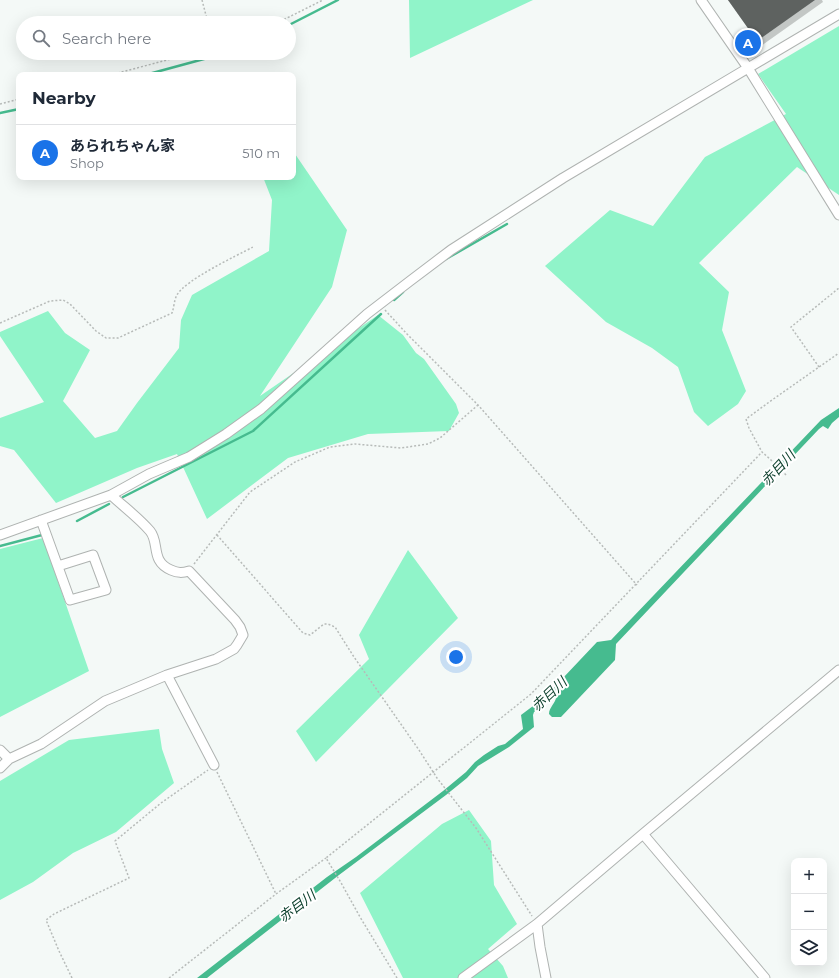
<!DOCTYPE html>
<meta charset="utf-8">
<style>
body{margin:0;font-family:Montserrat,"Noto Sans JP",sans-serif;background:#f2f2f3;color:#1f2937}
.controls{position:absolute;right:12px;bottom:12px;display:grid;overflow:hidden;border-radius:8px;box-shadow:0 4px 16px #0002}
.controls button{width:36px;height:36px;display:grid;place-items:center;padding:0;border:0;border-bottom:1px solid #e0e1e3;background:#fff;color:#1f2937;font:20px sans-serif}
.you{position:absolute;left:456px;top:657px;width:14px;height:14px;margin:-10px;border:3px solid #fff;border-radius:50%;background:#1a73e8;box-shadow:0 0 0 6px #1a73e833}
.badge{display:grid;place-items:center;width:26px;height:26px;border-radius:50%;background:#1a73e8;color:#fff;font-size:13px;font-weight:700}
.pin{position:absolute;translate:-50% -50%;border:2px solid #fff;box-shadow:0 1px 4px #0006}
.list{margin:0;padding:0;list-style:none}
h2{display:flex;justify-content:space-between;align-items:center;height:52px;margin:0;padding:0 16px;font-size:17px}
h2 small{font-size:13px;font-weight:400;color:#747a83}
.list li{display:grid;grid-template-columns:26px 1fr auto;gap:12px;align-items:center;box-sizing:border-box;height:56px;padding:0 16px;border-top:1px solid #e0e1e3}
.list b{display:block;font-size:15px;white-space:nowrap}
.list p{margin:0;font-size:13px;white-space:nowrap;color:#747a83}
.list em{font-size:13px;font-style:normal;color:#747a83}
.icon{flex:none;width:22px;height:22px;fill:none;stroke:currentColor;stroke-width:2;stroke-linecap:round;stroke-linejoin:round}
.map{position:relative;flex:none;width:839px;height:978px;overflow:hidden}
.search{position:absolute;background:#fff;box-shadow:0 4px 16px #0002;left:16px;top:16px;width:280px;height:44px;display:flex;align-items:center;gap:10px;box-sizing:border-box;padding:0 14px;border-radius:22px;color:#747a83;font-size:15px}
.panel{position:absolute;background:#fff;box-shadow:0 4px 16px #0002;left:16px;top:72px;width:280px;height:108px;border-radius:8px}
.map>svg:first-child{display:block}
</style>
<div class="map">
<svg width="839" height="978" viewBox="0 0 839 978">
<rect width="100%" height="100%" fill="#f4f9f7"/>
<!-- green -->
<path fill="#90f4c9" d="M409 0H533L410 58Z
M839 26V195L797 167 699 263 729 292 722 330 746 391 738 404 708 426 694 412 678 367 652 348 606 322 545 266 610 210 653 226 705 157 786 114 758 74Z
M293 151 347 230 332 287 260 396 378 315 403 335 416 353 424 359 456 404 459 413 449 431 368 434 288 458 207 519 177 454 137 468 56 503 14 450 0 446V418L44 402 0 336V332L48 311 65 333 90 350 63 401 95 438 117 431 137 403 179 348 181 320 192 295 269 251 272 200 263 177H293Z
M43 538 89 671 0 717V549Z
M408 550 458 618 316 762 296 731 369 659 359 635Z
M159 729 162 749 174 783 116 832 73 853 33 882 0 900V781L69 740Z
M469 810 491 841 494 885 517 924 488 949 503 966 508 978H403L360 893 442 824Z"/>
<!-- water -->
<path fill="#46bb8f" d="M839 408V417L832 423 828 429 823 426 819 429 616 644 615 660 561 717H552L549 714C549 707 557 702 556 696L534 712 533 715 534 727 509 747 478 766 467 778 446 795 339 875 207 978H197L327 877 356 857 443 791 466 772 475 762 484 755 498 746 505 744 523 729 521 715 545 697 597 642 611 640 821 420Z"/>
<!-- shadow -->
<path fill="#0003" d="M728 0H822L823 2 761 46Z"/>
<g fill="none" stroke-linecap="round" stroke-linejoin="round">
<!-- stream -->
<path stroke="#46bb8f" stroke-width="2.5" d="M289 25 338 0
M145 75 226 53
M0 113 19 109
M446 259 507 224
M394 300 403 292
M123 497 253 431 381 314
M77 521 109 504
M0 546 42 535"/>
</g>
<!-- building -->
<path fill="#5e6260" d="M728 0H815L757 41Z"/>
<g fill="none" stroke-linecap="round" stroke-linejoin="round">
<!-- minor casing -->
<g stroke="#afb3b1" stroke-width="11">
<path id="minor" d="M701 0 748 68 839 215
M41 520 70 600 106 590 93 555 58 566
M0 535 111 495 149 474 189 457 226 434 261 409 367 314 410 281 451 250 563 178 839 14
M167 675 214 765
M0 750 9 759
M0 768 9 759 41 744 105 701 167 675 216 659 234 649 237 645 243 635 240 627 235 620 189 571C182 573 178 573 171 570 150 561 160 543 150 531 139 518 124 507 111 495
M643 834 765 978
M537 924 540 947 546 978
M463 978 537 924 643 834 839 670"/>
</g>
<!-- path -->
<path stroke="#b7bbb9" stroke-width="1.5" stroke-dasharray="2 2" stroke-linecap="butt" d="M202 0 208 23
M277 23 323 0
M110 75 194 53
M0 104 19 99
M385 310 407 334 478 405 637 585
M0 323 50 301 63 300 70 304 96 331 106 338H118L172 313C174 308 174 300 177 295 185 280 236 256 253 247
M819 367 791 327 839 288
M786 475 770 459 762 452 749 428 746 419 772 400 839 353
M217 535 303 633 310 635 324 624H328L335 627 354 657 419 750 437 778 476 828 532 916
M194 564 250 492 295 462 330 447 355 444 401 448 428 444 440 438 478 405
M217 772 276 894
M72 978 59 951 46 920 54 914 129 878 115 841 161 803 208 770
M169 978 276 894 326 858
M397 978 360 917 340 881 326 858 531 694 762 452"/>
<!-- minor -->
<use href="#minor" stroke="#fff" stroke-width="9"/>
</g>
<g text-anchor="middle" stroke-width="4" stroke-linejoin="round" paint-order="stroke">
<!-- water labels -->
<g font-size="14" font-style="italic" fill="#0c3f2c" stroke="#fff">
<text transform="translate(778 468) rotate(-47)" y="5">赤目川</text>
<text transform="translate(549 694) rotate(-43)" y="5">赤目川</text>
<text transform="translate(297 906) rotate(-37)" y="5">赤目川</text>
</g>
</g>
</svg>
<div class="controls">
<button>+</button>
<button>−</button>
<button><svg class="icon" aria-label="layers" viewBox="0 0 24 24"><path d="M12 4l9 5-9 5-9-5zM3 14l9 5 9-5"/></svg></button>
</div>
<div class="you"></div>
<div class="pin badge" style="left:748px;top:43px">A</div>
<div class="search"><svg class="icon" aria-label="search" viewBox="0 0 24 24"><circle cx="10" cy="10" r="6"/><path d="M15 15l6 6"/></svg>Search here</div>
<section class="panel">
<h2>Nearby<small></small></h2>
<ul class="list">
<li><span class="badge">A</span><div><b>あられちゃん家</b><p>Shop</p></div><em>510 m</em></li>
</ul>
</section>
</div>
